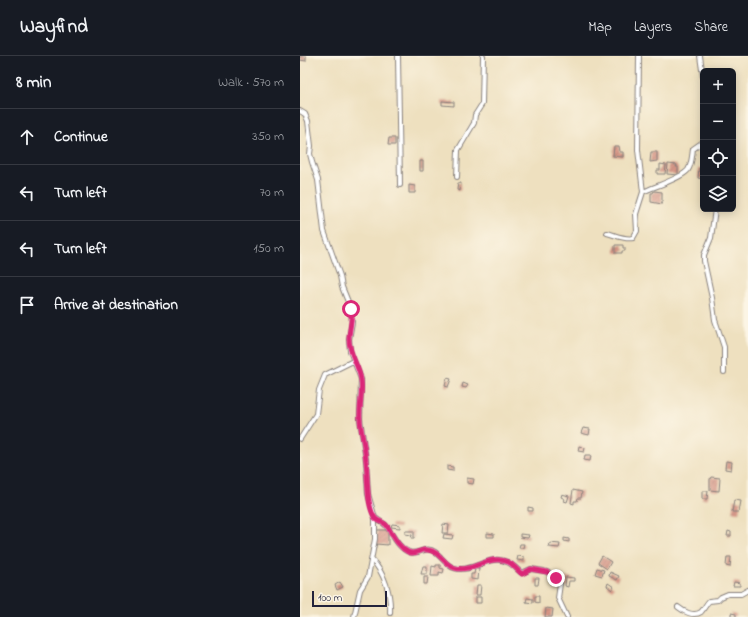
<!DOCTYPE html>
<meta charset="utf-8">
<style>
body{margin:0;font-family:"Indie Flower",sans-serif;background:#20242c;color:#f1f3f6}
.controls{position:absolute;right:12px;top:12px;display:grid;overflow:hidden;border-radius:6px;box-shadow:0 2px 10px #0003}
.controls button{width:36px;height:36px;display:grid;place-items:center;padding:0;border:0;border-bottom:1px solid #363941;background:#171b24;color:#f1f3f6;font:20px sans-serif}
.scale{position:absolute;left:12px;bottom:10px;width:75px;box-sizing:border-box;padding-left:4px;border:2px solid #22223b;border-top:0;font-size:11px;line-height:14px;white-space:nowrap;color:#22223b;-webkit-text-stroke:3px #fcf5e5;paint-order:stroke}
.stop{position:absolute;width:12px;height:12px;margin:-9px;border:3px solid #db2777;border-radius:50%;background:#fff}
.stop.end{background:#db2777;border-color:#fff;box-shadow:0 1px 4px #0008}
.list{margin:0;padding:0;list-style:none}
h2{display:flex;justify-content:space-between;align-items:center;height:52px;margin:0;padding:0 16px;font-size:17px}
h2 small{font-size:13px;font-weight:400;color:#9ea1a6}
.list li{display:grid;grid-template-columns:26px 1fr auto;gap:12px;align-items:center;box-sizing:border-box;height:56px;padding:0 16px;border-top:1px solid #363941}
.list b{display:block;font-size:15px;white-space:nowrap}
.list em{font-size:13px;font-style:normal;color:#9ea1a6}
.icon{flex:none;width:22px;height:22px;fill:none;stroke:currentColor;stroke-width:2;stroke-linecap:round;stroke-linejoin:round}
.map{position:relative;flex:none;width:448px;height:561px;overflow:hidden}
header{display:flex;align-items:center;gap:24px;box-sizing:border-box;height:56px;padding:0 20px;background:#171b24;border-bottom:1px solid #363941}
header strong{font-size:19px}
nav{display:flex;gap:22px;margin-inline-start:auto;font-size:14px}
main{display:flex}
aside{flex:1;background:#171b24}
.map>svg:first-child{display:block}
</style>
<header>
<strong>Wayfind</strong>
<nav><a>Map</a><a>Layers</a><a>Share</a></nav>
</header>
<main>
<aside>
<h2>8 min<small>Walk · 570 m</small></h2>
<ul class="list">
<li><svg class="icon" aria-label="ahead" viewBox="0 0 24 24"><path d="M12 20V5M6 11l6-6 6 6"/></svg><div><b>Continue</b></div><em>350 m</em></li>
<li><svg class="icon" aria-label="left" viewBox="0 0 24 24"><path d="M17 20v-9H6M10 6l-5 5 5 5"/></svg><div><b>Turn left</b></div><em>70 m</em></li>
<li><svg class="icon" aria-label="left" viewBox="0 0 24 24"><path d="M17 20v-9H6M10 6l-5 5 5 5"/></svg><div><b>Turn left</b></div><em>150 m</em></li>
<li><svg class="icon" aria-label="arrive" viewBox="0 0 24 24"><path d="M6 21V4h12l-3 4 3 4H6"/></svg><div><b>Arrive at destination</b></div></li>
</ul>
</aside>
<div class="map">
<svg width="448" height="561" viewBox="0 0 448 561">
<defs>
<pattern id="building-hatch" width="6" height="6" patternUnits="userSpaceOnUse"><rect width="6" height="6" fill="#d59383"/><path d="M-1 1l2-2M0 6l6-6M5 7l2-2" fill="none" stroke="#ac786c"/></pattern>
</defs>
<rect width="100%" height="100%" fill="#fcf5e5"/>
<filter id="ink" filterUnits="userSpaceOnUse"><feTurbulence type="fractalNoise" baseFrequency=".025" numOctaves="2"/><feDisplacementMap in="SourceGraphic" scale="8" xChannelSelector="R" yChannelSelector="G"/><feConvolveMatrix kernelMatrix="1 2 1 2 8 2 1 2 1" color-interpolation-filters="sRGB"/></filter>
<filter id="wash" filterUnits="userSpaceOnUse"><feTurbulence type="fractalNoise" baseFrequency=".012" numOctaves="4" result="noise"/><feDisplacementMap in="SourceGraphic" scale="16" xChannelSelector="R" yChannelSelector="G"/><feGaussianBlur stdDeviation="0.9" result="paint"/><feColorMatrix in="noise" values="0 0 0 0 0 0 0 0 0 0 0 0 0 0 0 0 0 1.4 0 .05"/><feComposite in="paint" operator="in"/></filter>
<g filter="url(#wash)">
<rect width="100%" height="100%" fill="#eee0bf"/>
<g id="blocks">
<!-- building -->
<path fill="url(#building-hatch)" d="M0 0H6V5L0 4Z
M142 45 154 46V50L142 49Z
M89 82H95V89H88Z
M314 90H319L320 96H323V101L313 100Z
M351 96H357V105L350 106Z
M120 105H123V115H120Z
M360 108 366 109 365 118H357V114H360Z
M368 108 377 109 376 111H378V119L367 118Z
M399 112H403V123L398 122Z
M158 127H161L160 135 157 134Z
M109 129 115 130V137H109Z
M354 135 362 136V148L351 146V137H353Z
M315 189H323V192H325V195H322V197H315Z
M147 322 151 323 148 331 145 330Z
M163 327 168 329 166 332 162 331Z
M283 372 290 373 289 379 281 377Z
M279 390 285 392 284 396 278 395Z
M285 399H291L290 405 284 404Z
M426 405 432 406 431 414 425 413Z
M147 410 153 411V415L147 414Z
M411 421 420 422 419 435 410 434V423Z
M167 422 174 423 173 428 167 427Z
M273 434 282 436 281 442H278L277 445H274V448L271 447Z
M402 435H408L407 443H402Z
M262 438 269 440 267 446 264 445 265 443 261 441Z
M434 444 441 445 439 456H432Z
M228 451 233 452V455H228Z
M92 468 100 469V472L91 471Z
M143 468 149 469 148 477H142Z
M77 474H88V489L76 488Z
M105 475H114V482H111L112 479 105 478Z
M428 475 431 476V480H427Z
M187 477 194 478V481H187Z
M144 478 153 479 152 483 143 482Z
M220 478 229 479 228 482 220 481Z
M264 482 269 483V486L264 485Z
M250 487 260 488 259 492 249 491Z
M220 488H224L223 492H219Z
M218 500 224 501V505L217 504Z
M302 500 311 506 307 513 298 507Z
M427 501H431L430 511 426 510Z
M136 509H140V512L144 513 143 517 139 516V520H131L132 510 136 511Z
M123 510H127V518H121Z
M297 512 304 514 302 520 295 518Z
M175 513H179L178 524 171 523V518H174Z
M310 516 319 520 317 524 309 520Z
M124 521H128L127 528H124Z
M266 521 274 522V525H269L268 531 265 530Z
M235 522H239L238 529H235Z
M40 526 43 531 37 534 35 529Z
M434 526 440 527V530H433Z
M308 527 314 531 312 534 307 530Z
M177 529H181L180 539H176Z
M235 540H239V547L235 546Z
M176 541H181V547H176Z
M227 542 233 543V547L226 546Z
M246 552 253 553 252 561H245Z
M431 557 436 558V561H431Z"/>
</g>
</g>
<g filter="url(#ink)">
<use href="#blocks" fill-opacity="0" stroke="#88817d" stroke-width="1"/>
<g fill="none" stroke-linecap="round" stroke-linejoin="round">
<!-- minor casing -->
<g stroke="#88817d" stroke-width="6">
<path id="minor" d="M98 0 100 129
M400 0 403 21
M0 55 5 58 8 65 11 90 10 98 12 106 18 124 24 175 40 220 42 231 51 253 52 266 49 283 50 295 61 323 60 363 66 404 68 438 75 462V483L68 521 60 534 54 561
M157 121 158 94 174 67 175 59 182 48 183 0
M343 136C353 131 382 122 388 114 392 108 392 99 393 93L403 86
M415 153 411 182 404 199V205L412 242 415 264 424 291V316
M307 177C315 179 325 184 333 182L337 175 336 158 343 136 338 94 339 0
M0 383 16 358 19 334 25 319 53 305
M75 462C79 465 85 467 87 471 93 479 98 492 109 496 118 500 125 489 135 496 143 502 148 513 160 513 176 514 191 498 207 506 213 508 217 514 222 517L231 513 244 515 247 516 259 524 260 528 258 542 267 561
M72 504C85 518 91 538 90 557
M378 551C384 556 394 561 401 556 404 553 406 548 409 545L418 544 421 541 428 538H441L448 534"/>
</g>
<!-- minor -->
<use href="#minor" stroke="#fff" stroke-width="4"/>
</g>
</g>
<g fill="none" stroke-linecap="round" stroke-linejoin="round" filter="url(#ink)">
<!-- route -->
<path stroke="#db2777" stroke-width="5" d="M51 253C53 264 49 273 49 283 49 299 59 309 61 324 63 336 59 350 60 363 61 377 65 391 66 405 68 421 66 449 75 462 78 466 85 466 87 470 93 479 98 491 108 496 116 500 121 492 128 494 140 495 144 509 155 512 173 517 190 497 208 506 213 508 217 514 222 518L231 513 247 516 256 522"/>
</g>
</svg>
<div class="controls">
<button>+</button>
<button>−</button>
<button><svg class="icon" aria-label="locate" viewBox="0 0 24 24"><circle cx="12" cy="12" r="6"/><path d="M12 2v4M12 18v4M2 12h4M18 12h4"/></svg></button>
<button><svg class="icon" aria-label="layers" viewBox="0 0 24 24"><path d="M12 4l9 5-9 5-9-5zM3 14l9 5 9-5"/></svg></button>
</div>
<div class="scale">100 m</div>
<div class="stop" style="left:51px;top:253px"></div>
<div class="stop end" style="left:256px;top:522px"></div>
</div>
</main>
